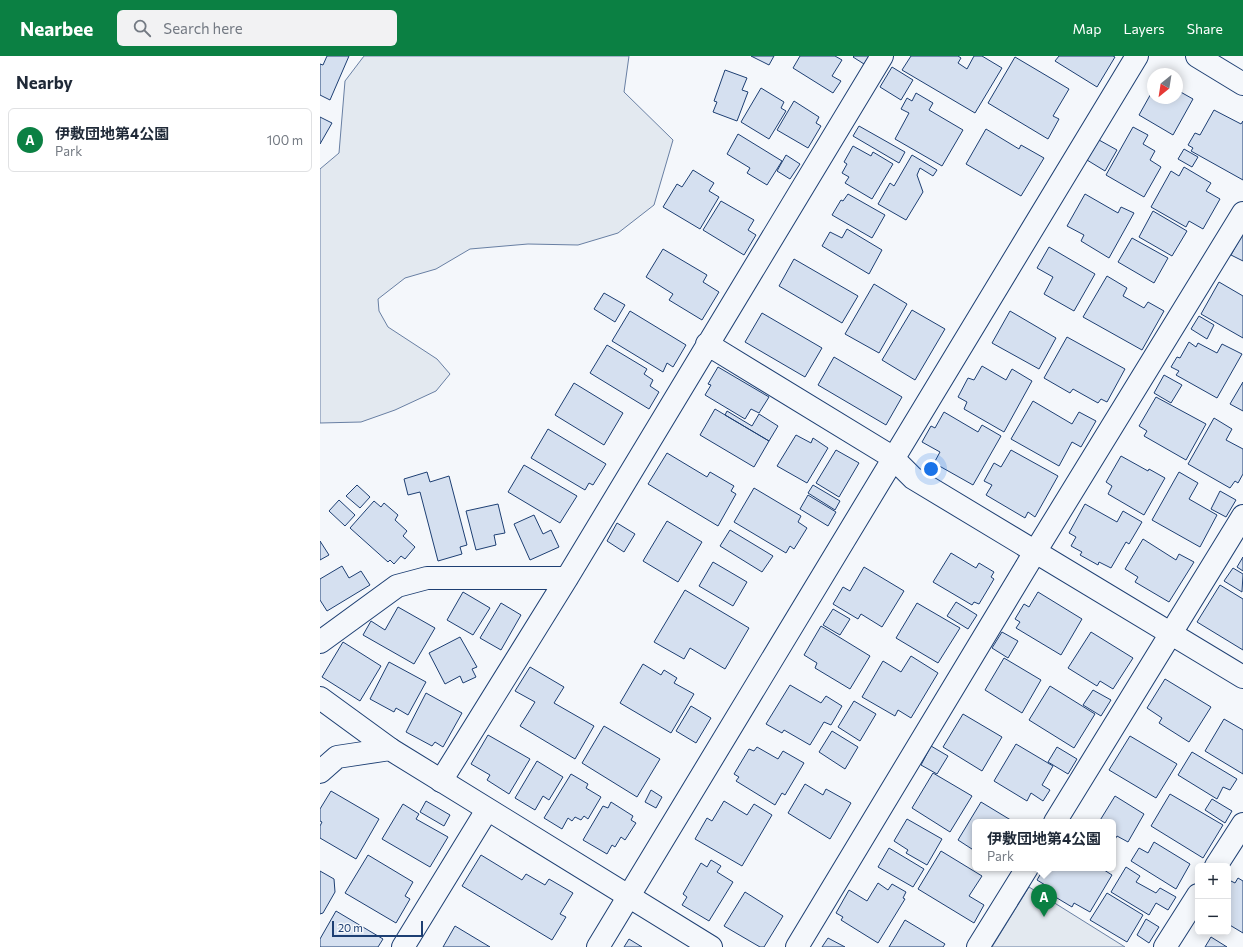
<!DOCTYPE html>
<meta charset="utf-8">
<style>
body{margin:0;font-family:Commissioner,"Noto Sans JP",sans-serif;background:#f2f2f3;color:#1f2937}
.controls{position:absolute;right:12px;bottom:12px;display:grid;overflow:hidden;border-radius:6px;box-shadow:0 2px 10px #0003}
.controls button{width:36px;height:36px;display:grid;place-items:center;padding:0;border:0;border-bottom:1px solid #e0e1e3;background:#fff;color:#1f2937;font:20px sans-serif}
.compass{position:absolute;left:827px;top:12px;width:36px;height:36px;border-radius:50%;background:#fff;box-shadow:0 2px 10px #0003;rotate:210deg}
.scale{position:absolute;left:12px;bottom:10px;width:91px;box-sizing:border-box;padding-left:4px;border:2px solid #1d3f73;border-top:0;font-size:11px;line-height:14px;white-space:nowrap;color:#1d3f73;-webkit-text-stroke:3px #f4f7fb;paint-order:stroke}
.you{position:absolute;left:611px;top:413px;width:14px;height:14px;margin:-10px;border:3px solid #fff;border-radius:50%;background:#1a73e8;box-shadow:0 0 0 6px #1a73e833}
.badge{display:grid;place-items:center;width:26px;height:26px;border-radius:50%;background:#0b8043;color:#fff;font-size:13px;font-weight:700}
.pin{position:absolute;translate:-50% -33px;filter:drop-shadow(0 1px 2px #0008)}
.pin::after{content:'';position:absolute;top:21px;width:14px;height:12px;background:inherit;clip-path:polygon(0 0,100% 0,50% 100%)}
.popup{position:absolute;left:652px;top:763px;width:144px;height:52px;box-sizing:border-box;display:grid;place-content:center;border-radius:6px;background:#fff;filter:drop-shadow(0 1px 3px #0005);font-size:13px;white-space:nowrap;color:#747a83}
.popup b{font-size:15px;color:#1f2937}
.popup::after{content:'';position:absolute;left:50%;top:100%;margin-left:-8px;border:8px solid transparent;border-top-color:#fff}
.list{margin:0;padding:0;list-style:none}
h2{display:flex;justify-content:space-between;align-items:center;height:52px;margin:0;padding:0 16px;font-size:17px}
h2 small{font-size:13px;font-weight:400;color:#747a83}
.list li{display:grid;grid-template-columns:26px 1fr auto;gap:12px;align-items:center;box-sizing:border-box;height:64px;margin:0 8px 8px;padding:0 8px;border:1px solid #e0e1e3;border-radius:6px}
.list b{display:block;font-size:15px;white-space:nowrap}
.list p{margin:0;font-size:13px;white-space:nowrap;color:#747a83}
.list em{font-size:13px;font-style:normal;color:#747a83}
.icon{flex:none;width:22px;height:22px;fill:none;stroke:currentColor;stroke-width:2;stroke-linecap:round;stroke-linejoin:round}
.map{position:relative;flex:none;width:923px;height:891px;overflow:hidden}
header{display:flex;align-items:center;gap:24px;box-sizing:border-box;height:56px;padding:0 20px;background:#0b8043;color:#fff}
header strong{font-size:19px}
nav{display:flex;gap:22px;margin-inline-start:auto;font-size:14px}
.search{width:280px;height:36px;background:#f2f2f3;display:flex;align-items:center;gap:10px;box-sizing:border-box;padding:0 14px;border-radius:6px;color:#747a83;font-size:15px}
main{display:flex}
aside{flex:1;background:#fff}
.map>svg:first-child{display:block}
</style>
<header>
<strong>Nearbee</strong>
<div class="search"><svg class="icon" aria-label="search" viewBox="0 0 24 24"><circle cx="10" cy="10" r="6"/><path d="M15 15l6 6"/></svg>Search here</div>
<nav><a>Map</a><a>Layers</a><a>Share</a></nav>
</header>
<main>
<aside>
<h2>Nearby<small></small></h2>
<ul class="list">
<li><span class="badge">A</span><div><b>伊敷団地第4公園</b><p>Park</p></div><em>100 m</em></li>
</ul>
</aside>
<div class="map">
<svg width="923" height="891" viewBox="0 0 923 891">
<rect width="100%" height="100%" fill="#f4f7fb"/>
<!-- green -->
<path fill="#e3e9f0" stroke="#687fa3" d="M44 0H309L304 36 353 84 334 149 298 177 258 189 208 188 150 193 116 213 85 222 58 243 59 255 68 271 117 303 130 318 116 335 75 354 41 366 0 367V113L19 97 25 25Z
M709 831 805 891H672Z"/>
<!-- building -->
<path fill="#d5e0f0" stroke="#1d3f73" d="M7 0H29L10 44 0 39V8L3 9Z
M431 0H454L449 9Z
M480 0H515L522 4 512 20 521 25 513 37 473 12Z
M534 0H549L544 8 533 1Z
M591 0H638L641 2 638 7 647 13 654 0H662L682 12 655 57 582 14Z
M739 0H793L795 1 777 31 735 5Z
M695 1 749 33 733 60 739 63 728 83 668 47Z
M572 11 593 24 581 44 560 31Z
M405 14 427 22 422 34 428 36 417 65 393 56 397 46 394 45Z
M441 32 464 46 461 52 466 55 449 83 421 66Z
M833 34V42H857V34L873 43 853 79 819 59Z
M596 37 613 47 609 54 643 74 622 110 575 83 589 57 581 53 587 42 592 45Z
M474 45 499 61 496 67 501 70 488 92 457 74Z
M894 54 921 68 923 65V124L871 95 873 92 868 89 875 77 880 79Z
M0 61 12 67 0 88Z
M539 70 585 96 579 107 533 80Z
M813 71 828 79 823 88 835 95 830 104 841 111 824 141 786 119Z
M666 73 699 93 701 89 724 102 701 140 646 108Z
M418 78 462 105 447 129 427 117 430 112 407 98Z
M779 84 797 94 785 115 767 104Z
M533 90 551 100 553 96 573 108 552 143 525 127 529 121 522 117 527 108 524 106Z
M864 93 878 101 872 111 858 103Z
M466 99 480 108 470 123 457 115Z
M592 99 617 114 613 120 600 112 597 119 603 136 586 164 558 148 570 127 574 130Z
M864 111 891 127 886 135 900 143 883 173 869 165 866 171 831 151 851 115 859 120Z
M373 114 394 127 389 135 399 141 380 173 343 151 357 128 362 131Z
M528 138 565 159 552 182 512 159 521 144 523 145Z
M765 138 798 157 801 151 814 157 789 202 761 185 764 179 747 170Z
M401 145 434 164 428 174 436 179 424 199 383 174Z
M833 155 867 175 852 200 819 181Z
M527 173 562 194 549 218 502 190 510 176 522 182Z
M923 177V205L911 199Z
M812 182 848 202 834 227 798 206Z
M729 191 775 218 754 255 724 238 733 221 717 212Z
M343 193 387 219 383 226 399 236 382 264 349 244 353 238 326 221Z
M474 203 538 240 522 267 459 230Z
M787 220 807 232 803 240 824 252 828 246 844 255 822 294 763 261Z
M899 226 923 240V282L881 258Z
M554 228 587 248 559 297 525 278Z
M284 237 305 249 295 266 274 253Z
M592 254 625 273 595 324 562 304Z
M310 255 366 289 353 311 347 307 343 316 292 285Z
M690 255 736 282 719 313 672 287Z
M442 257 502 292 485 321 425 286Z
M879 260 894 269 887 283 871 273Z
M747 281 805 313 787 346 781 343 778 347 753 333 750 337 724 322Z
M869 286 876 291 878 287 897 297 902 288 922 298 897 342 856 319 859 315 851 311 857 301 860 302Z
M287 289 327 313 324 318 333 324 330 330 339 336 329 353 270 317Z
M514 301 582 341 566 369 498 329Z
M662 310 686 324 692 313 712 325 684 376 644 353 647 346 638 341 648 322 654 324Z
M398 311 449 341 439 357 431 353 425 363 385 339 391 329 388 328Z
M844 319 862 329 851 347 834 337Z
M923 326V355L910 348Z
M254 327 303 357 284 389 235 359Z
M836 341 886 368 866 404 824 380 827 375 819 370Z
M713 345 752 368 759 356 776 365 761 391 752 386 739 410 691 383Z
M395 353 449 385 434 411 380 379Z
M407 355 432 370 439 358 458 370 449 385 405 359Z
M624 356 658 376 662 369 681 380 653 429 614 407 620 396 602 386 611 370 615 372Z
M894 362 912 373 906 384 923 393V418L918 427 915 425 910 432 868 408Z
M228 373 286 408 273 429 269 427 265 434 211 402Z
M476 379 491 387 493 382 508 392 487 427 457 410Z
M516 394 539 407 519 441 496 427Z
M691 394 738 420 715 461 708 456 705 462 666 439 672 429 664 425 674 407 681 411Z
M347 397 387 421 390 416 414 430 411 435 416 438 398 470 328 428Z
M801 400 828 415 829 413 845 422 824 459 788 438 792 430 786 426Z
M204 409 257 440 240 467 188 436Z
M107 416 110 426 129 420 147 489 140 491 142 498 118 505 100 436 88 439 84 423Z
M859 416 878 427 869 443 897 459 880 491 832 464Z
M37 429 50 441 40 452 26 440Z
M493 429 520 445 515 454 488 437Z
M434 432 481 460 478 466 487 472 474 493 470 490 466 497 414 466Z
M900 435 916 444 906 461 891 453Z
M488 439 516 456 508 470 480 453Z
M19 444 35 459 25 470 9 455Z
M54 445 61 451 64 447 78 459 75 464 87 475 83 480 95 491 85 503 81 500 74 508 70 504 68 506 30 472Z
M178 448 185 477 174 479 176 489 156 494 146 455Z
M765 448 797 466 803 455 822 466 809 488 806 486 791 512 779 506 778 509 760 499 762 496 751 490 756 481 749 477Z
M214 459 223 478 231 474 239 491 210 504 194 468Z
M347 465 382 486 358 526 323 505Z
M297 467 315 478 304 496 287 485Z
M410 474 453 500 442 516 400 490Z
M823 483 856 504 859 498 874 506 849 546 815 526 818 521 805 513Z
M0 485 9 499 0 504Z
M631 497 656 512 659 507 674 516 671 521 674 523 659 548 654 546 652 549 613 526Z
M923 501V515L917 511Z
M393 506 427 526 413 550 379 530Z
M22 510 29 522 41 515 50 529 7 555 0 544V523Z
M544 511 584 535 562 571 541 558 538 563 513 548 523 531 530 535Z
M913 512 923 518 922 536 904 525Z
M900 529 923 543V594L877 566Z
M365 534 429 572 405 613 370 592 364 603 334 586Z
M143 536 170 552 153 579 127 564Z
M718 536 762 563 741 599 696 572 700 566 695 563 704 548 709 551Z
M636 546 657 559 648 573 627 560Z
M181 547 201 559 181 594 160 582Z
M597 547 640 572 618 607 576 582Z
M78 551 115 572 94 608 43 579 51 565 65 574Z
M513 553 530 563 520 579 503 569Z
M501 570 550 600 530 633 495 612 497 607 484 599Z
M682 576 698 585 688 602 672 592Z
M771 576 813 602 793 633 780 625 777 630 748 612Z
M140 581 157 611 152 613 156 621 143 627 140 620 125 628 109 597Z
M23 586 61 610 40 645 2 621Z
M591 600 618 617 591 662 578 654 575 660 542 641 563 605 581 616Z
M684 602 721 624 702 657 665 634Z
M69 606 106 626 88 659 76 652 74 656 50 643Z
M323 608 341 619 344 614 357 622 354 627 374 638 351 677 300 647Z
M210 611 244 631 234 647 274 670 255 703 200 670 215 646 195 635Z
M845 623 891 651 869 686 839 667 842 662 827 652Z
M470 629 501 647 506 640 522 650 511 669 504 666 490 689 464 674 462 677 446 668Z
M730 630 775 658 754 692 709 664Z
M773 634 791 644 781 660 763 649Z
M106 637 142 657 123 691 115 686 112 690 86 676Z
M534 645 556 658 540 685 518 671Z
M371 650 391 662 376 687 356 675Z
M643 658 682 681 662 715 623 691Z
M904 663 923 674V718L885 695Z
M284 670 340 703 317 741 262 707Z
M512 675 538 691 525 713 499 696Z
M168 679 210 703 189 738 167 724 170 719 151 708Z
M810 680 857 708 836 742 789 714Z
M696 688 733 710 722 729 730 734 723 745 711 737 707 745 674 725Z
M611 690 628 700 617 718 601 709Z
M437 691 458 703 463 695 484 707 465 739 462 737 455 749 416 725 419 721 414 718 429 693 434 695Z
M737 691 757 703 748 718 728 706Z
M872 696 917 723 910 734 903 731 897 743 858 719Z
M217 705 243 721 229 744 223 740 215 754 195 742Z
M613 717 652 740 630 776 592 752Z
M251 718 268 728 266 732 281 741 268 763 264 760 261 764 255 761 252 765 248 762 242 773 224 762Z
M485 728 503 739 506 733 531 747 510 783 468 757Z
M331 734 342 741 336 752 325 746Z
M11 735 59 763 36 803 0 782V770L2 766 0 765V753Z
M850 738 903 769 883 802 831 770Z
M795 740 824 758 808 786 797 780 793 787V766H779Z
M892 743 912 755 905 767 885 754Z
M106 745 130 759 124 770 100 756Z
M404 745 427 759 434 748 452 759 422 810 375 783 387 762 392 765Z
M291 746 313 760 311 764 316 767 305 784 301 781 295 791 292 789 287 798 263 784 283 750 288 752Z
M661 746 694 766H655V795L638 784Z
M83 748 99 758 96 763 128 781 110 811 62 783Z
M587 763 622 783 607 809 586 797 588 794 574 785Z
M834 786 870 808 856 833 811 805 819 792 828 797Z
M569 792 604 813 593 831 558 811Z
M621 795 662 820 649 840 664 849 654 867 598 833Z
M48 799 93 826 85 840 90 843 76 867 25 837Z
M161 799 202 824 206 818 225 829 229 823 253 837 240 858 246 861 232 884 142 830Z
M391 804 401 810 397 816 413 826 389 865 362 849 367 841 363 838 381 807 387 811Z
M806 811 820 820 816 826 836 837 840 832 856 841 848 854 836 847 829 859 791 836Z
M724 812H781L792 819 770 856 754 847 752 851 727 836 730 832 717 824Z
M0 815 14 823 15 836 3 857 0 858Z
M918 822 923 825V877L908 868V830L911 825 915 827Z
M558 827 568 834 572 828 586 836 583 842 585 843 558 887 521 864 523 861 516 857 529 834 547 845Z
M425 836 463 860 444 891H440L404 870Z
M787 837 823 859 807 886 770 864Z
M16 855 63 883 58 891H0V883Z
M826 863 839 871 829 887 817 879Z
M585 864 625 888 623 891H569Z
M135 870 170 891H123Z
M891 881 907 891H885Z
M508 882 525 891H502Z
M309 883 322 891H304Z"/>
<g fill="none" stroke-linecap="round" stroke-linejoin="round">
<!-- minor casing -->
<g stroke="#1d3f73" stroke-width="24">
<path id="minor" d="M877 0 923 28
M387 288 572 401 593 422 923 621
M0 586 77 530 107 522H247
M0 642 70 693
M121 725 247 522 562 0
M735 766 923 460
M896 810 923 768
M83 891 167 754
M278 891 817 0
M477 891 715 496 923 157
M658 891 707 812
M845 891 878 839"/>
</g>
<!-- tertiary casing -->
<g stroke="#1d3f73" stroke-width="24">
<path id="tertiary" d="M0 716 17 701 70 693 391 891"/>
</g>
<!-- minor -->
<use href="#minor" stroke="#f4f7fb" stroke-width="22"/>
<!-- tertiary -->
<use href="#tertiary" stroke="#f4f7fb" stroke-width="22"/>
</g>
</svg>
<div class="controls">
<button>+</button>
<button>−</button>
</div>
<svg class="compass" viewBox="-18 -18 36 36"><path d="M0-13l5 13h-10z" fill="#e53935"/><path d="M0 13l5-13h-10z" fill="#747a83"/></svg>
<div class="scale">20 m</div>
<div class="you"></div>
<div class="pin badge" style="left:724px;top:861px">A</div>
<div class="popup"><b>伊敷団地第4公園</b>Park</div>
</div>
</main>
